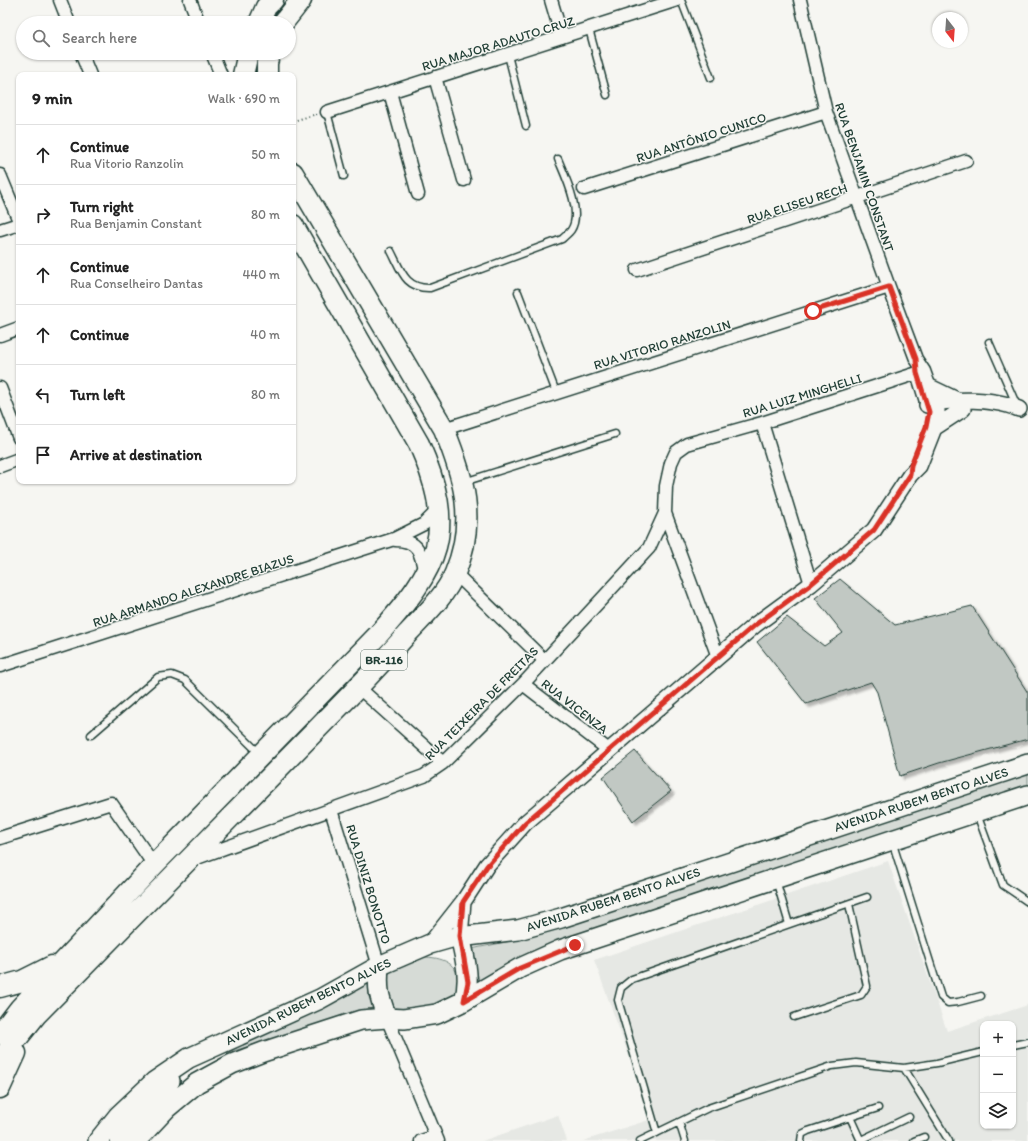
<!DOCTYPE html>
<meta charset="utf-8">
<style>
body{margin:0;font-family:Itim,sans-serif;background:#f6f6f6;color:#222}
.controls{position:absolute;right:12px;bottom:12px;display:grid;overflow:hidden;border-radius:8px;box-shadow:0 1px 3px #0004}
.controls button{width:36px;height:36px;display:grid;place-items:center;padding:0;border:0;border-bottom:1px solid #e0e0e0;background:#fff;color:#222;font:20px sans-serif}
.compass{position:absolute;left:932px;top:12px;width:36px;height:36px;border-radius:50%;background:#fff;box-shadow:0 1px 3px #0004;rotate:163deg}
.stop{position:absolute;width:12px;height:12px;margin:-9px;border:3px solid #d93025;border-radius:50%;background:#fff}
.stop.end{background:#d93025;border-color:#fff;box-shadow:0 1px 4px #0008}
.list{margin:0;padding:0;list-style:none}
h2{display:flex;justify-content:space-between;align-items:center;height:52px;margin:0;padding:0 16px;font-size:17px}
h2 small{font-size:13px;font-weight:400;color:#767676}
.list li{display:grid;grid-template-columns:26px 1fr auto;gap:12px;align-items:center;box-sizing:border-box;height:60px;padding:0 16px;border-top:1px solid #e0e0e0}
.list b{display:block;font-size:15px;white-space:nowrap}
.list p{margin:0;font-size:13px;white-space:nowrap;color:#767676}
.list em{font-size:13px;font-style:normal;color:#767676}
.icon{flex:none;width:22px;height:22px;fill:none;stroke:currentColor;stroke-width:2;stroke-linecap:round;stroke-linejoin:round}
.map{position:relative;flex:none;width:1028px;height:1141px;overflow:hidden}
.search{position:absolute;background:#fff;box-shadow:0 1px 3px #0004;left:16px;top:16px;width:280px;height:44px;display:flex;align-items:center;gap:10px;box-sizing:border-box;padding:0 14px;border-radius:22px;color:#767676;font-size:15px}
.panel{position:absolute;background:#fff;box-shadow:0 1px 3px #0004;left:16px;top:72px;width:280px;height:412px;border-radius:8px}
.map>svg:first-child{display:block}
</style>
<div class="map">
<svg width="1028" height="1141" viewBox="0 0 1028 1141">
<defs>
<filter id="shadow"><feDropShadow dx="3.5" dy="3.5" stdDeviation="1" flood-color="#0004"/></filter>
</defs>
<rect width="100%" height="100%" fill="#f6f6f2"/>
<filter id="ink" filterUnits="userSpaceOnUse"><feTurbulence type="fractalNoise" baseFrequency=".025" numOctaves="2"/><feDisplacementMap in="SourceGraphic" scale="8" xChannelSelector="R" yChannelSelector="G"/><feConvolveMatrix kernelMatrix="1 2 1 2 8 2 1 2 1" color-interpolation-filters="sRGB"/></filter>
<g filter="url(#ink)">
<!-- built -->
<path fill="#e6e8e4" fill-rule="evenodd" d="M888 861 947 1031 1028 1005V1141H583L652 1119 594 960ZM983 1024H1013V1126H983Z
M558 1115 567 1141H482Z"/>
<!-- green -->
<path fill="#d6dbd6" stroke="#7a8c85" d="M1028 772V788L480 984 475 965 466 950 521 939 569 926Z
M423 957C441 957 461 963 457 985 457 990 455 996 451 999 439 1008 418 1009 403 1012L395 1008 388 999 387 976 393 969Z
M368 981 369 997 375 1007 227 1053Z"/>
<!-- building -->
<path fill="#c1c8c3" stroke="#1f3d34" filter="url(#shadow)" d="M840 579 895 625 972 606 1028 693V739L939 763 900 776 877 692 871 682 806 704 757 642 787 617 824 646 843 633 815 598Z
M635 751 671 791 633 821 603 777Z"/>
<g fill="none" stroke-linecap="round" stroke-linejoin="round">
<!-- service casing -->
<g stroke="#1f3d34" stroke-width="9">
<path id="service" d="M681 0 711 78
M589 29 607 95
M508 55 526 126
M327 112 344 176
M391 251C401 270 405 289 430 288L562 239C565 236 569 233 571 230 583 212 565 176 558 159
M518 292 556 392
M989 342 1017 406
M464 482 615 434
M91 735 158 677 172 675 185 680 260 754
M977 814 1003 885 1028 902
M892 841 941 997 948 1003 958 1002 981 996
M776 880 789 924
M794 1017 861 995 867 986 849 904
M1013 1045 1028 1042
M904 1068 949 1141
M850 1117 861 1141
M679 1122 685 1141
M657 1133 618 1000 621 988 632 979 867 897
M861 1140 909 1117
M640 1141 708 1108 832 1066 856 1063 904 1068 937 1063 983 1052
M801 1141 802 1134 808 1131 878 1108
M914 1141 924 1137"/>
</g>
<!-- minor casing -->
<g stroke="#1f3d34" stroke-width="15">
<path id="minor" d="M60 0 69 23
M190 0 199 23
M551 0 562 37
M800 0 826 112 889 287 916 359 924 371 933 396
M81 53 90 75
M212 53 221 75
M435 77 464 180
M390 92 418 194
M327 112 677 0
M0 175 19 221
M584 189 826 112
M0 230 19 224
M637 270 966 161
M0 335 19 328
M917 373 927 405
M0 388 19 438
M762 423 811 584
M444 429 889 287
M0 466 19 459
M665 513 718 657
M395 540C419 540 421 553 425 574
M455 573 544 660
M0 666 394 539 424 524 439 509
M523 684 610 751
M358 687 443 763
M331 810 379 966
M0 838 111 803 154 865
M194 859 424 776 443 763 523 684 649 548 665 513 666 486 671 463 676 452 687 444 762 423 924 371
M387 1018 438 1141
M421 1141 436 1136"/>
</g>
<!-- tertiary casing -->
<g stroke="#1f3d34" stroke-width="18">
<path id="tertiary" d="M930 387 957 400
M927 405C953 398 994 398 1019 409
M934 428 963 409
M460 936 463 902
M430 944 463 902 487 865 525 823 755 625 811 584 874 530 910 475 919 466 934 428 937 411 936 403"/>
</g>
<!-- primary casing -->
<g stroke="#1f3d34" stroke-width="22">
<path id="primary" d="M460 936C465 958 471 979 464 1001
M379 966C377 990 379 996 387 1018
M98 1141 118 1116 155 1081 189 1058 320 999 379 966 430 944 451 938 518 930 561 918 1028 764
M120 1141 170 1081
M136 1141 167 1108 197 1083 232 1064 263 1052 361 1020 387 1018 404 1019 437 1014 464 1001 520 968 560 950 1028 795"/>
</g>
<!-- trunk casing -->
<g stroke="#1f3d34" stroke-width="23">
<path id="trunk" d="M259 23 266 7 273 0
M283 23 301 0
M243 75 248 53
M267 75V63L270 53
M0 987 22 981 52 966
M0 1034 20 1008 154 865 378 635C439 567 458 532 419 444L293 225
M0 1064 8 1050 36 1015C134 916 232 816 330 716 357 689 383 661 408 633 425 615 446 595 455 573 477 520 464 478 444 429L293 173
M0 1088 16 1053"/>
</g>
<!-- path -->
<path stroke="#1f3d34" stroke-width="2" stroke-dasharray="1 3" stroke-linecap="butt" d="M293 121 317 114"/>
<!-- service -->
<use href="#service" stroke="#f6f6f2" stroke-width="6"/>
<!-- minor -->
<use href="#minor" stroke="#f6f6f2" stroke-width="12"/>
<!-- tertiary -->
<use href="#tertiary" stroke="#f6f6f2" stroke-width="15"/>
<!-- primary -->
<use href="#primary" stroke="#f6f6f2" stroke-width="19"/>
<!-- trunk -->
<use href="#trunk" stroke="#f6f6f2" stroke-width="20"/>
</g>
</g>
<g fill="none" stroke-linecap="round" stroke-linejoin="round" filter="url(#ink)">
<!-- route -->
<path stroke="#d93025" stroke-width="5" d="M575 945 520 968 464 1001 468 982 460 936 463 902 487 866 525 823 755 625 811 584 874 530 910 475 911 465 926 427 929 412 917 373 916 359 889 287 813 311"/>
</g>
<g text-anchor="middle" stroke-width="3" stroke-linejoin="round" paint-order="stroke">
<!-- shield labels -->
<rect fill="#f6f6f2" stroke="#60746d" stroke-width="1" x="361" y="650" width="46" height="20" rx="3"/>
<g font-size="12" font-weight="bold" fill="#1f3d34">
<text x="384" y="664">BR-116</text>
</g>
<!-- street labels -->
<g font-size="13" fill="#1f3d34" stroke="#f6f6f2">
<text transform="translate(498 43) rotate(-17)" y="5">RUA MAJOR ADAUTO CRUZ</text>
<text transform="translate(701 137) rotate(-18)" y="5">RUA ANTÔNIO CUNICO</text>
<text transform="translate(865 177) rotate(71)" y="5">RUA BENJAMIN CONSTANT</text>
<text transform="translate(797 203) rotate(-18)" y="5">RUA ELISEU RECH</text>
<text transform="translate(662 344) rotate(-17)" y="5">RUA VITORIO RANZOLIN</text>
<text transform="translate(802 395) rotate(-17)" y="5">RUA LUIZ MINGHELLI</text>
<text transform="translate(193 590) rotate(-18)" y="5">RUA ARMANDO ALEXANDRE BIAZUS</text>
<text transform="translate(481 703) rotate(-45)" y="5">RUA TEIXEIRA DE FREITAS</text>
<text transform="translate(575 706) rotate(38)" y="5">RUA VICENZA</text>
<text transform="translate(921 799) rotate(-18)" y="5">AVENIDA RUBEM BENTO ALVES</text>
<text transform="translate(369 884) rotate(73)" y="5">RUA DINIZ BONOTTO</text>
<text transform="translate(613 899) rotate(-18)" y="5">AVENIDA RUBEM BENTO ALVES</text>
<text transform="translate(308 1001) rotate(-26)" y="5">AVENIDA RUBEM BENTO ALVES</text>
</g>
</g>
</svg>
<div class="controls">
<button>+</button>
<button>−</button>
<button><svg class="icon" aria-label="layers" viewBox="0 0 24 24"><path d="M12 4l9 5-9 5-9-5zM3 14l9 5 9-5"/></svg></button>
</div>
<svg class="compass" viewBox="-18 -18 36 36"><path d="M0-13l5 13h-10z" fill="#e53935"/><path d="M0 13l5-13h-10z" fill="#767676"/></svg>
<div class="stop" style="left:813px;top:311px"></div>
<div class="stop end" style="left:575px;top:945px"></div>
<div class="search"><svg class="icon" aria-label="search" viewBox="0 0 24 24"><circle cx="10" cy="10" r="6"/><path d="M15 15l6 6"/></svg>Search here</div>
<section class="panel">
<h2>9 min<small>Walk · 690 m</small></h2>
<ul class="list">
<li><svg class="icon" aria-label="ahead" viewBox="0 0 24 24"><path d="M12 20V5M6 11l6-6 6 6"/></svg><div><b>Continue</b><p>Rua Vitorio Ranzolin</p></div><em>50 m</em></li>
<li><svg class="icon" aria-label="right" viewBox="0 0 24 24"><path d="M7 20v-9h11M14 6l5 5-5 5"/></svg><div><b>Turn right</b><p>Rua Benjamin Constant</p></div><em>80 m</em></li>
<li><svg class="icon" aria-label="ahead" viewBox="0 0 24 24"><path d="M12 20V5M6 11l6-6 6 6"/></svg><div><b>Continue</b><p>Rua Conselheiro Dantas</p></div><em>440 m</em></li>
<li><svg class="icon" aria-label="ahead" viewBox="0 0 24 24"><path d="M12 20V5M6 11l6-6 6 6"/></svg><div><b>Continue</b></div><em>40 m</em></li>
<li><svg class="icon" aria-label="left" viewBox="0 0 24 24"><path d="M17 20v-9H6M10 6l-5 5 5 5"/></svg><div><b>Turn left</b></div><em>80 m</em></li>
<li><svg class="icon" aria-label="arrive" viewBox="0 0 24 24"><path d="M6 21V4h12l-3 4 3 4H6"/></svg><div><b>Arrive at destination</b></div></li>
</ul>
</section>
</div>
